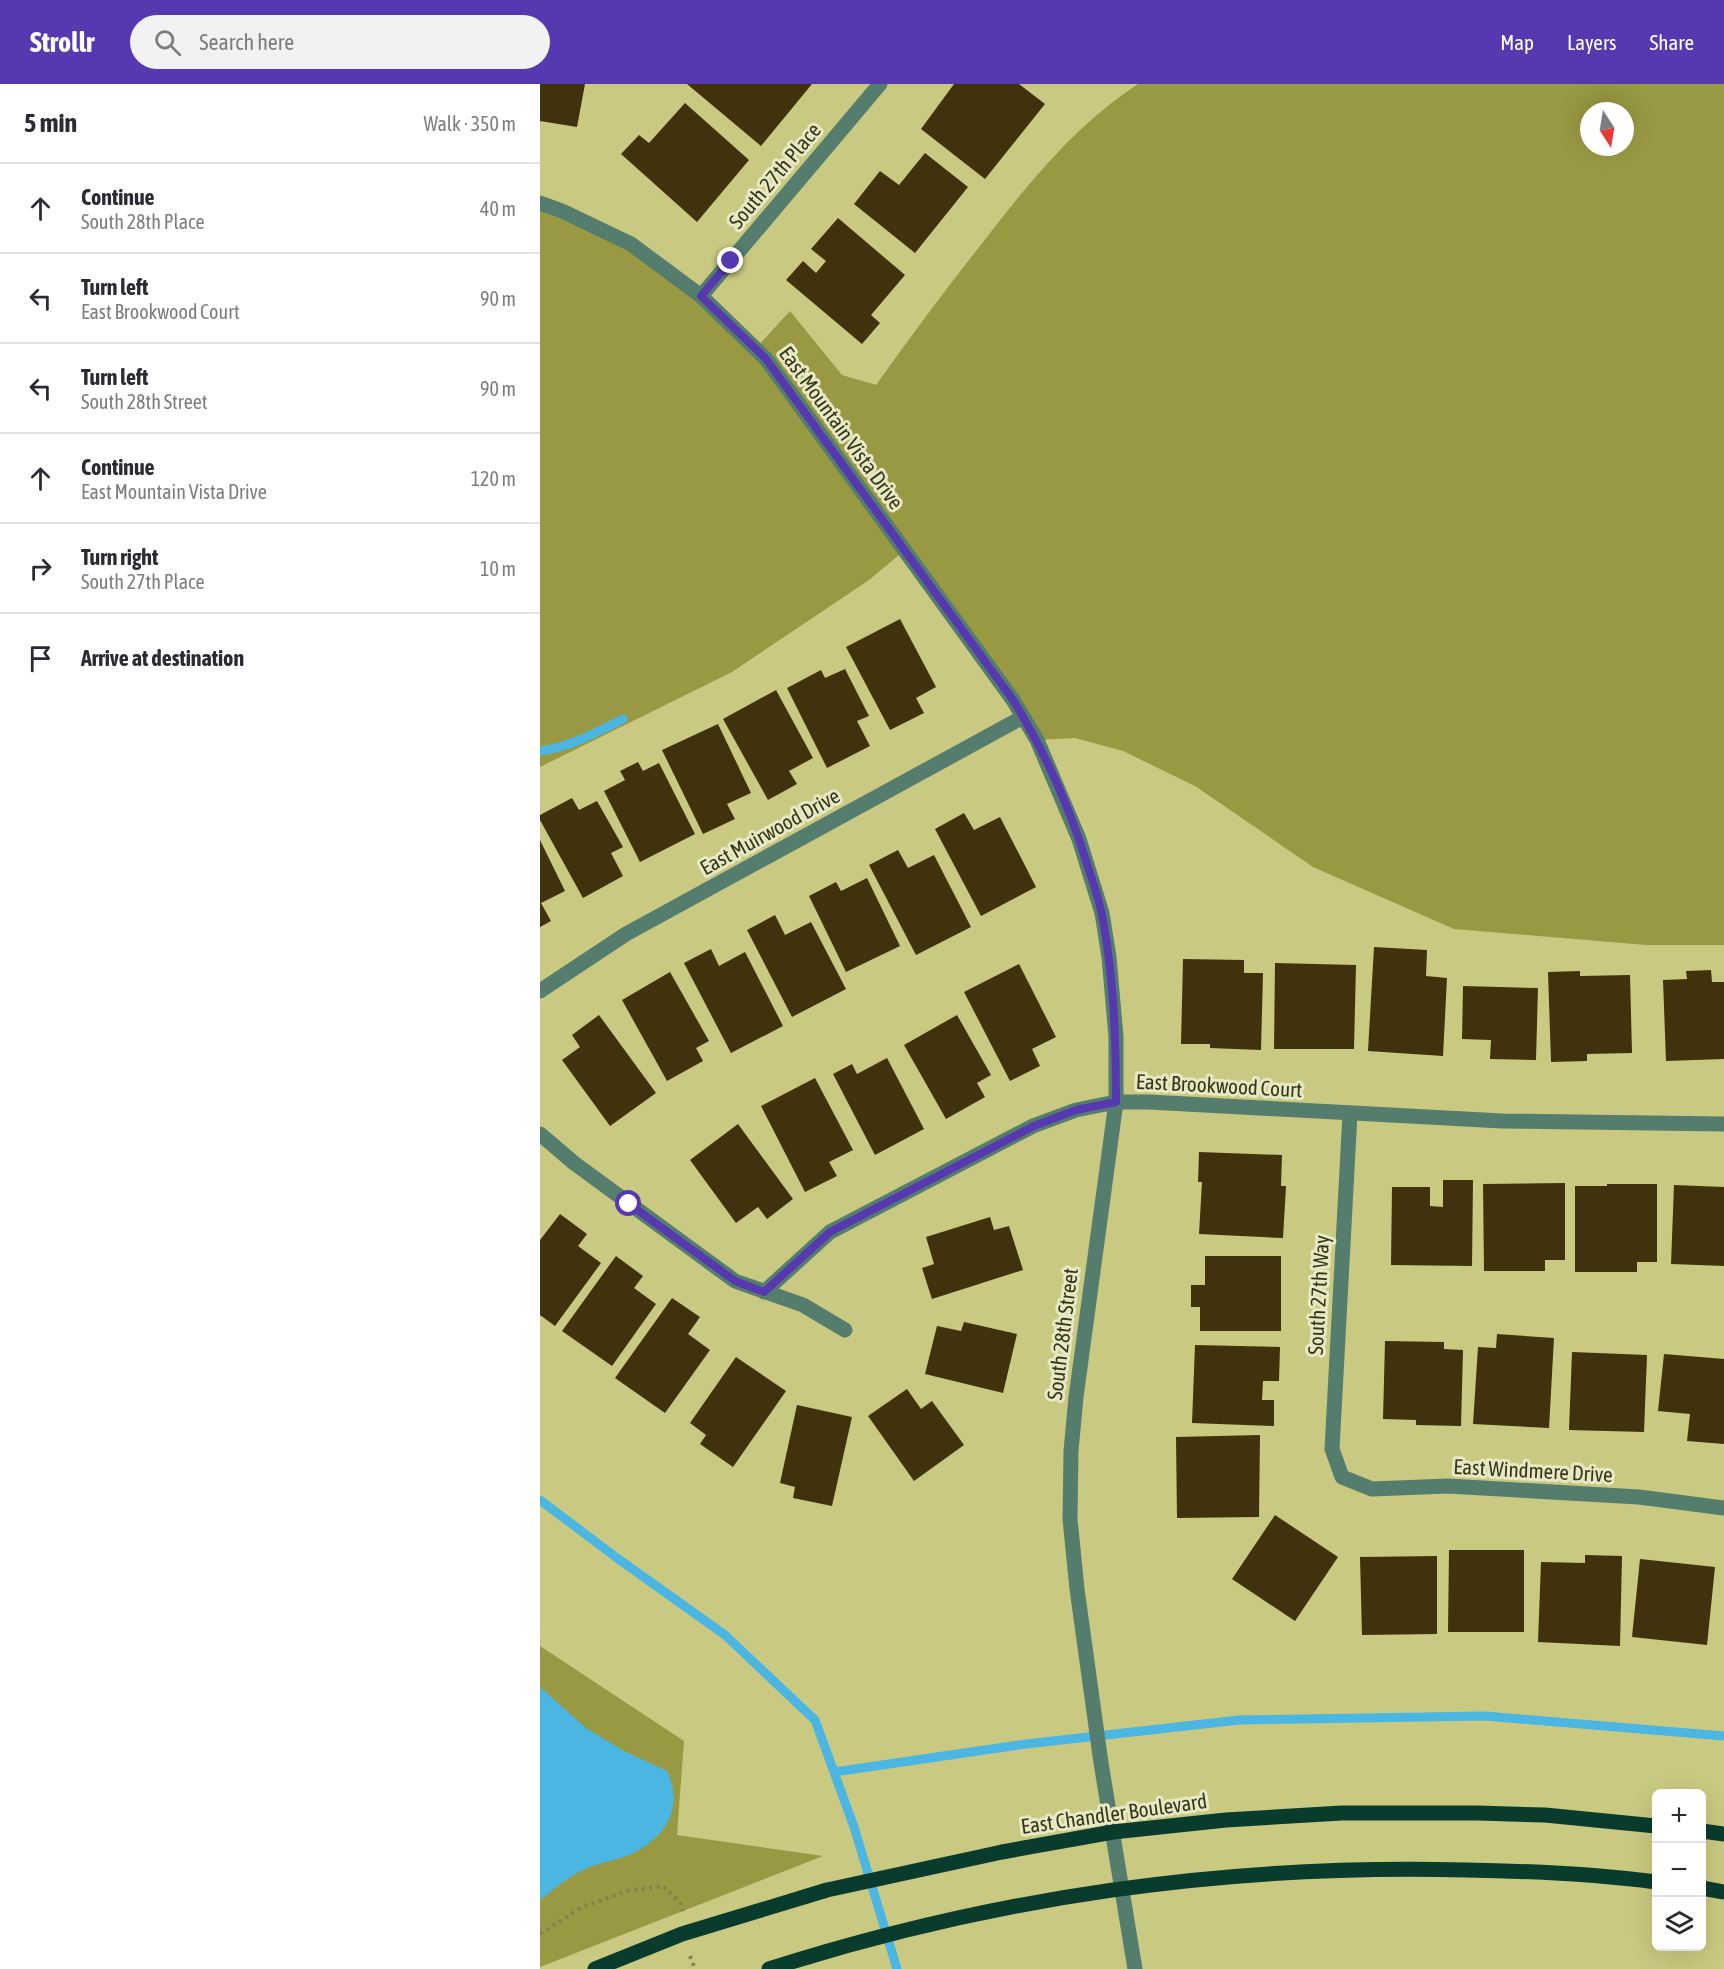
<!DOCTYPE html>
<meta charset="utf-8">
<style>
body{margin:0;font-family:"Asap Condensed",sans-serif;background:#f2f2f3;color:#2b2b33}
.controls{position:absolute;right:18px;bottom:18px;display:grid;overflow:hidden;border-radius:9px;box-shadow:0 6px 24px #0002}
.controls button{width:54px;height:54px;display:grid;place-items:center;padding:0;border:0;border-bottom:2px solid #e1e1e2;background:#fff;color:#2b2b33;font:30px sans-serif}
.compass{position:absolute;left:1040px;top:18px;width:54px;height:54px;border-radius:50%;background:#fff;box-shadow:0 6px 24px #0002;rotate:168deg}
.stop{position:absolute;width:18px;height:18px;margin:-14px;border:4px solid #5639b1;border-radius:50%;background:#fff}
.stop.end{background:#5639b1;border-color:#fff;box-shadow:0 2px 6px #0008}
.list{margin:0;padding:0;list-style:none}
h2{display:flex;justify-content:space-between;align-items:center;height:78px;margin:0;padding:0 24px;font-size:26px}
h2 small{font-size:20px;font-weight:400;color:#7c7c81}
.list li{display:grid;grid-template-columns:39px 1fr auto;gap:18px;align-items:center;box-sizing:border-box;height:90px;padding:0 24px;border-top:2px solid #e1e1e2}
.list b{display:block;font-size:22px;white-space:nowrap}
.list p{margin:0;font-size:20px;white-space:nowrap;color:#7c7c81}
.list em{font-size:20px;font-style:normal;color:#7c7c81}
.icon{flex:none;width:33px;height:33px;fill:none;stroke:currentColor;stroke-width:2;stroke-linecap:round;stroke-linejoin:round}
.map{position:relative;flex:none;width:1184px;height:1885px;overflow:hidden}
header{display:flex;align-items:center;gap:36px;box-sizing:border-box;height:84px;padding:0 30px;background:#5639b1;color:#fff}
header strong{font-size:28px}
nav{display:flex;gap:33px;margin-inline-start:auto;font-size:21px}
.search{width:420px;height:54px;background:#f2f2f3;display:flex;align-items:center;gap:15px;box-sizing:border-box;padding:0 21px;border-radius:33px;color:#7c7c81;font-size:22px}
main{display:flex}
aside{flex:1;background:#fff}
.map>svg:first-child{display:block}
</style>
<header>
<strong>Strollr</strong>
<div class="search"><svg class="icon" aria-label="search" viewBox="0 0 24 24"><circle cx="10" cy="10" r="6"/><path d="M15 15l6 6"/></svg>Search here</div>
<nav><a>Map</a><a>Layers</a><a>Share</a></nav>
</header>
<main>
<aside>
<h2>5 min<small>Walk · 350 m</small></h2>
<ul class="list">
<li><svg class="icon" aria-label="ahead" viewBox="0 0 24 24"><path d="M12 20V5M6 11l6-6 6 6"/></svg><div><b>Continue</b><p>South 28th Place</p></div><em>40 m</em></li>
<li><svg class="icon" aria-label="left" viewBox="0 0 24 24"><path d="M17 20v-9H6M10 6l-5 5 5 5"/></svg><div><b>Turn left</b><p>East Brookwood Court</p></div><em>90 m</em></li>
<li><svg class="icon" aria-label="left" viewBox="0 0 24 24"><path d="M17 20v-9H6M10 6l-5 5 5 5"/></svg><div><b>Turn left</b><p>South 28th Street</p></div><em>90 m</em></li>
<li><svg class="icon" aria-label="ahead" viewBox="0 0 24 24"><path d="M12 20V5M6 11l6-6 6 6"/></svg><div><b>Continue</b><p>East Mountain Vista Drive</p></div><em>120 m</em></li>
<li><svg class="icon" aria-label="right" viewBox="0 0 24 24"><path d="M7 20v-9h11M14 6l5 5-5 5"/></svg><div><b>Turn right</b><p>South 27th Place</p></div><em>10 m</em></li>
<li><svg class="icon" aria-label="arrive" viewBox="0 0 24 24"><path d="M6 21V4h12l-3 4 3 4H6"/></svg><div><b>Arrive at destination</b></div></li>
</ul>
</aside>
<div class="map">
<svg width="1184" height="1885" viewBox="0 0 1184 1885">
<rect width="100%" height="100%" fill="#cac981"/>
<!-- green -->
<path fill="#999843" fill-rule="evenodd" d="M598 0H1184V861H1106L914 845 773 783 655 702 583 667 535 654 497 656 365 466 329 496 192 588 0 683V119L91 160 216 264 250 227 302 291 336 301C370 254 404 207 440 162 486 102 534 42 598 0ZM1049 27H1085V63H1049Z
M0 1562 144 1657 137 1751 283 1772 0 1883Z"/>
<!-- water -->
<path fill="#4bb6e1" d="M0 1603 46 1644 84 1667 127 1687C144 1722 127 1753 93 1769 79 1776 61 1778 45 1785 29 1792 14 1805 0 1816Z"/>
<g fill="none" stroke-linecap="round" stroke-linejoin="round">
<!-- stream -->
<path stroke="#4bb6e1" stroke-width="9" d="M0 667C30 663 57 648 83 635
M0 1416 77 1474 185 1551 275 1636 314 1743 357 1885
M294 1688 486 1660 699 1636 945 1632 1184 1652"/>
</g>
<!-- building -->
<path fill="#40320c" d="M0 0H45L37 43 0 37Z
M147 0H272L221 62Z
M414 0H479L505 20 445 95 381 45Z
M145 19 209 76 157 138 81 70 99 51 109 59Z
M385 69 428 103 375 169 314 120 340 87 359 101Z
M298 134 365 191 331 231 340 239 322 260 246 196 263 177 276 189 286 177 271 165Z
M360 535 396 603 376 614 384 629 350 646 306 563Z
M305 585 329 632 317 637 330 662 287 684 247 604 281 586 285 594Z
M236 606 273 674 249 687 257 700 228 716 183 635Z
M178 640 211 709 187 720 195 735 163 750 122 666Z
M98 678 103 687 119 679 155 750 100 778 64 707 85 696 80 687Z
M32 714 39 726 57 717 83 763 71 769 83 792 43 814 0 736V731Z
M424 729 434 746 460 733 496 803 441 832 395 745Z
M0 756 25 807 1 819 11 837 0 843Z
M358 766 368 784 394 771 431 843 376 871 329 781Z
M327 794 360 862 306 888 269 812 296 798 301 807Z
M235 831 245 851 271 838 306 905 252 933 207 846Z
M834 863 887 866 886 892 907 894 903 972 828 967Z
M171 865 179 882 205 868 243 942 191 969 144 879Z
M643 875 704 876V889H723L721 966 670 964V960H641Z
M735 879 816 881 814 965H734Z
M479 880 516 953 492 965 500 982 470 997 424 908Z
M1171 886 1172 898H1184V975L1126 977 1123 896 1147 895 1146 887Z
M1040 887V892L1090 891 1092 969 1047 970V977L1011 978 1008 888Z
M130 888 169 957 156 964 163 977 127 997 82 916Z
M923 902 998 904 996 976 950 975 951 956 922 955Z
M59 931 116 1009 70 1042 22 976 40 963 32 951Z
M417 931 451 991 437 999 445 1013 406 1035 364 961Z
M347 974 384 1045 335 1071 293 990 312 980 317 990Z
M275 994 313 1066 289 1078 297 1092 265 1108 221 1022Z
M198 1040 253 1115 227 1135 218 1123 196 1139 150 1076Z
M659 1068 742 1071 741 1102H746L743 1154 659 1150 662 1098H658Z
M903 1096H933L932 1182 851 1181 852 1103H890V1122L903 1123Z
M1025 1099V1176H1005V1187H944L943 1100Z
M1067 1100H1117V1178H1097V1188H1035V1102H1067Z
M1134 1101 1184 1103V1182L1131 1180Z
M20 1130 47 1150 38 1162 61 1179 15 1242 0 1231V1156Z
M450 1133 454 1146 469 1142 483 1186 392 1215 382 1184 394 1180 386 1153Z
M76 1172 103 1192 94 1204 116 1220 72 1282 22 1247Z
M665 1172H741V1247H660V1223H651V1201H665Z
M132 1214 160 1233 148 1250 170 1266 125 1329 75 1294Z
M424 1238 477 1250 463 1309 385 1290 397 1242 421 1247Z
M957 1250 1014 1254 1009 1344 933 1340 938 1263 956 1264Z
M845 1257 904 1258V1265L923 1266 921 1342 876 1341V1336L843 1335Z
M655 1261 740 1263 739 1297H723L722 1316H734V1342L652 1339Z
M1032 1268 1107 1271 1104 1348 1029 1346Z
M1124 1270 1184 1275V1360L1147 1357 1150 1330 1118 1327Z
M196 1273 246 1307 193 1383 160 1360 166 1351 150 1339Z
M367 1305 381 1325 392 1317 424 1361 374 1397 328 1332Z
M257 1321 312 1333 292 1422 253 1414 255 1403 240 1399Z
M720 1351 719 1433 637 1434 636 1353Z
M735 1431 798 1473 755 1537 692 1495Z
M909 1466H984V1548H908Z
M1045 1471 1082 1472 1080 1562 998 1558 1001 1478 1045 1479Z
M897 1472V1550L822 1551 820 1473Z
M1100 1475 1175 1483 1167 1561 1092 1553Z"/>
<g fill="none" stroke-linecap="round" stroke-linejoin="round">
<!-- path -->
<path stroke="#83824e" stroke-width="4" stroke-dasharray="3 4.5" stroke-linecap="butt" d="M0 1850 42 1823 87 1807 123 1802 141 1820 143 1827
M150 1872 155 1885"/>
<!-- minor -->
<path stroke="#557d6d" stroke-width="15" d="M0 119 22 127 91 160 161 212 226 275 473 616 497 656 539 755 562 829 569 873 576 953V1018L536 1313 531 1367 530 1435 537 1505 561 1679 595 1885
M161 212 340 0
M0 907 86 850 483 633
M810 1030 792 1365 802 1393 832 1405 908 1402 1099 1413 1184 1424
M0 1050 34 1079 195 1197 263 1221 305 1246
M224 1208 290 1148 493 1042 536 1026 576 1018H609L962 1037 1184 1040"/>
<!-- major -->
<path stroke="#093c2d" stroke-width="15" d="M1162 1747 1184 1750
M1162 1804 1184 1808
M55 1885 142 1850 287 1806 462 1768 573 1748 686 1736 802 1729H937L1005 1731 1116 1742
M229 1885C458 1812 686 1780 926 1786 990 1787 1054 1790 1116 1798"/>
</g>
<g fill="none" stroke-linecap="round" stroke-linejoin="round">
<!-- route -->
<path stroke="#5639b1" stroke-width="8" d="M89 1120 195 1197 224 1208 290 1148 494 1042 536 1026 576 1018C576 956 574 893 562 831 559 815 553 799 548 783 530 724 505 668 473 616L226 275 161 212 191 177"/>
</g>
<g text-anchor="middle" stroke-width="6" stroke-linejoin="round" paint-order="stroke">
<!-- street labels -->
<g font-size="21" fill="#373618" stroke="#e7e8c4">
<text transform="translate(235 92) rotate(-50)" y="7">South 27th Place</text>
<text transform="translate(301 344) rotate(54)" y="7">East Mountain Vista Drive</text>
<text transform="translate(230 748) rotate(-29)" y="7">East Muirwood Drive</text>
<text transform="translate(679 1002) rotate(3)" y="7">East Brookwood Court</text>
<text transform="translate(779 1211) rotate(-87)" y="7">South 27th Way</text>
<text transform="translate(523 1250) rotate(-83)" y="7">South 28th Street</text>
<text transform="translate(993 1387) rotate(3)" y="7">East Windmere Drive</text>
<text transform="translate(574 1730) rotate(-8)" y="7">East Chandler Boulevard</text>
</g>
</g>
</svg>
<div class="controls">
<button>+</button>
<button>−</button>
<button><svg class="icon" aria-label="layers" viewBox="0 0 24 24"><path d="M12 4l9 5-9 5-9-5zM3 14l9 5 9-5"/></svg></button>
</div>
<svg class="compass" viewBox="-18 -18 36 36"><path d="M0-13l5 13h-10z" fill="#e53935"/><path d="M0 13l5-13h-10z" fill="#7c7c81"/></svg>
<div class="stop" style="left:89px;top:1120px"></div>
<div class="stop end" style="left:191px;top:177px"></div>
</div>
</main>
